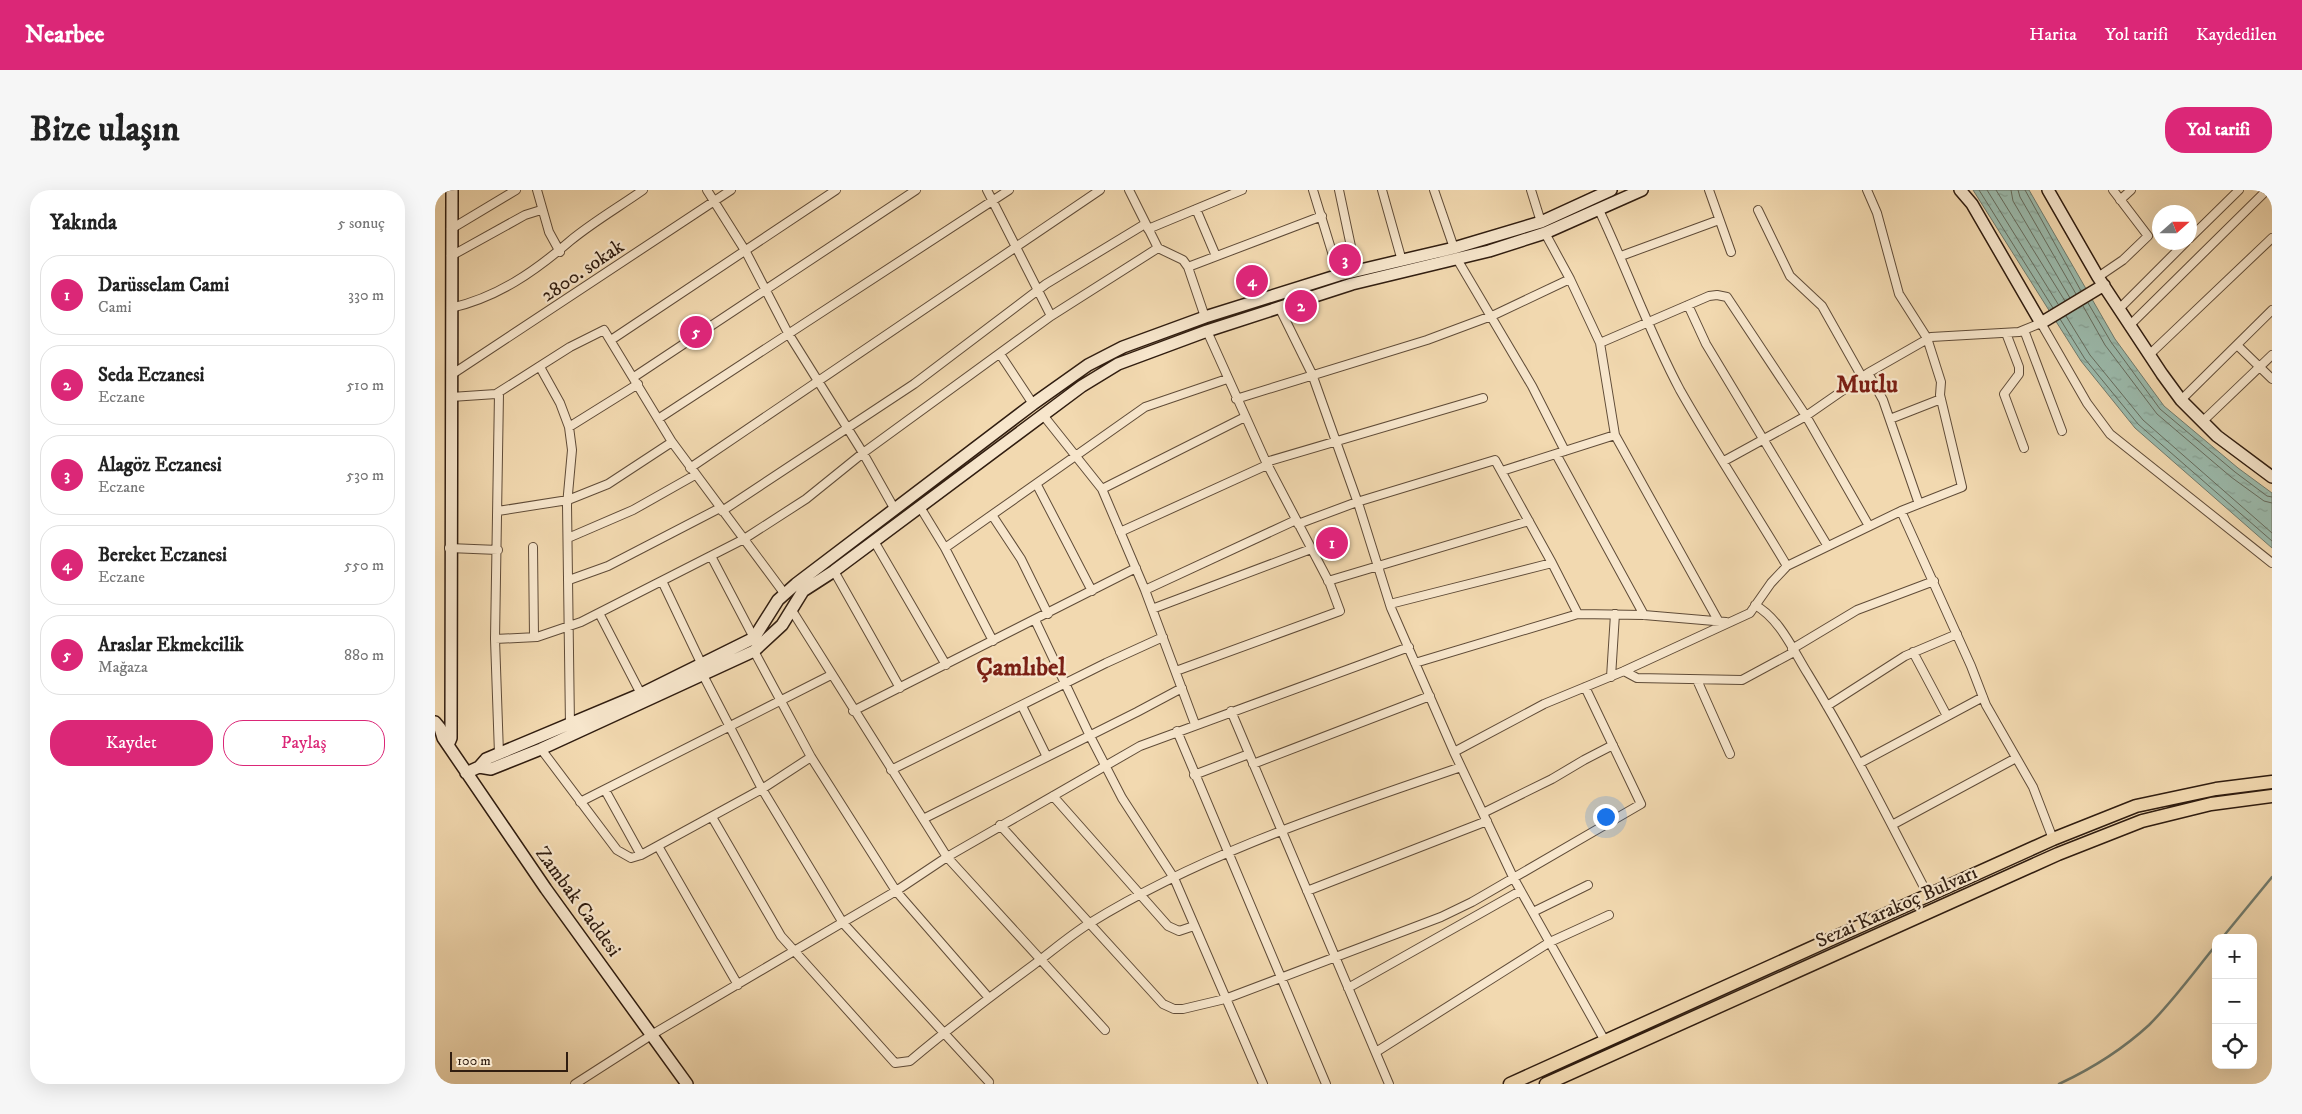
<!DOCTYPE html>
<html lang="tr">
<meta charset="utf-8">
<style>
body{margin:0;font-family:"IM FELL DW Pica",serif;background:#f6f6f6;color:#222}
.controls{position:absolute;right:15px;bottom:15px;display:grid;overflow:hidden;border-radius:10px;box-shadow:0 5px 20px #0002}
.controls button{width:45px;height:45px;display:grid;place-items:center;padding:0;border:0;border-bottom:1px solid #e0e0e0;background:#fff;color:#222;font:25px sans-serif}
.compass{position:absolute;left:1717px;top:15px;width:45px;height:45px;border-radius:50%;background:#fff;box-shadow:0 5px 20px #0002;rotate:69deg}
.scale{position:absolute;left:15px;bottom:12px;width:118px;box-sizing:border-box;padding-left:5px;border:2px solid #301d10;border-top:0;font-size:14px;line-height:18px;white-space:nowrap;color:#301d10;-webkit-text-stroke:4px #f7e6cc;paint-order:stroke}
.you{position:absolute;left:1170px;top:626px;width:18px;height:18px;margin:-12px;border:4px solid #fff;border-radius:50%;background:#1a73e8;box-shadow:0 0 0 8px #1a73e833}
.badge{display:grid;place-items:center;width:32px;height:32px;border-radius:50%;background:#db2777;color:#fff;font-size:16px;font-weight:700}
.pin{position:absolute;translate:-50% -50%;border:2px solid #fff;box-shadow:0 1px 5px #0006}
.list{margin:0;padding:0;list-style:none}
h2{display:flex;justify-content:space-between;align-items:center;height:65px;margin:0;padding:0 20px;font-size:21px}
h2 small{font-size:16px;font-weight:400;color:#767676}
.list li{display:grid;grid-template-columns:32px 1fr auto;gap:15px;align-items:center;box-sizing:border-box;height:80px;margin:0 10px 10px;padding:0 10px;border:1px solid #e0e0e0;border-radius:20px}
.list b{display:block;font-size:19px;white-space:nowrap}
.list p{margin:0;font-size:16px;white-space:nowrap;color:#767676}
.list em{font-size:16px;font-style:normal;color:#767676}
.actions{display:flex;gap:10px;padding:15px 20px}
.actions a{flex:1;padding:11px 0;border:1px solid #db2777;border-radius:20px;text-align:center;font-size:18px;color:#db2777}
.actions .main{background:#db2777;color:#fff}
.icon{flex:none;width:28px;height:28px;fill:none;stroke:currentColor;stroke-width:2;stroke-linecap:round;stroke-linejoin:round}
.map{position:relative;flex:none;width:1837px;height:894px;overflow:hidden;border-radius:20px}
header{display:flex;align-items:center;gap:30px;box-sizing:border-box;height:70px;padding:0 25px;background:#db2777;color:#fff}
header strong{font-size:24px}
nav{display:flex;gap:28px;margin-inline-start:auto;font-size:18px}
.intro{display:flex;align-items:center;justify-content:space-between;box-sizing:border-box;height:120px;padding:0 30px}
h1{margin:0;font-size:35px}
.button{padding:12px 22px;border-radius:20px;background:#db2777;color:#fff;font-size:18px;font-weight:700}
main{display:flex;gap:30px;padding:0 30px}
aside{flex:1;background:#fff;border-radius:20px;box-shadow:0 5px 20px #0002}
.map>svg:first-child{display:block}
</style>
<header>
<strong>Nearbee</strong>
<nav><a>Harita</a><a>Yol tarifi</a><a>Kaydedilen</a></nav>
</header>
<div class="intro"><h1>Bize ulaşın</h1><a class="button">Yol tarifi</a></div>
<main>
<aside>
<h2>Yakında<small>5 sonuç</small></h2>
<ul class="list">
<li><span class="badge">1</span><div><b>Darüsselam Cami</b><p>Cami</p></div><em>330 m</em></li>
<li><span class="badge">2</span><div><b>Seda Eczanesi</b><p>Eczane</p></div><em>510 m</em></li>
<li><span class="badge">3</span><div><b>Alagöz Eczanesi</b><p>Eczane</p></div><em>530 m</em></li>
<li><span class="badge">4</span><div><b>Bereket Eczanesi</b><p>Eczane</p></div><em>550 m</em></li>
<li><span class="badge">5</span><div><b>Araslar Ekmekcilik</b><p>Mağaza</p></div><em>880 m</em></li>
</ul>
<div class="actions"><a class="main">Kaydet</a><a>Paylaş</a></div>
</aside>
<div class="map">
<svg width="1837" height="894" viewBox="0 0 1837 894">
<defs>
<pattern id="water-ripples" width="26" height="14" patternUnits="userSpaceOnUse" patternTransform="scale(1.25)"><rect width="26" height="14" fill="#9bbaac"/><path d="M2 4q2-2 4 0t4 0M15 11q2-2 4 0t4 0" fill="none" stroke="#869f93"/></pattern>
</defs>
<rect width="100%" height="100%" fill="#f2d9b0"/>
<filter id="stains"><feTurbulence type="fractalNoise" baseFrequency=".004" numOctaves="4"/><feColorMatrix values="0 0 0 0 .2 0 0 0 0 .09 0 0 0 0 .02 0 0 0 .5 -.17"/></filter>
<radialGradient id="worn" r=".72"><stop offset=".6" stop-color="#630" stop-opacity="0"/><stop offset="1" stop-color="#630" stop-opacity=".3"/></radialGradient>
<!-- water -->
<path fill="url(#water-ripples)" stroke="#707b6e" d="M1538 0H1594L1680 149 1729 216 1803 278 1837 303V358L1700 238 1646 171Z"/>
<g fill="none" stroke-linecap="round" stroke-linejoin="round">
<!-- shore -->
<path stroke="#666c5e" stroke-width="1" d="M1544 0 1618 118
M1552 0 1623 114
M1561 0 1630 111
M1576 0 1578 11 1635 108
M1583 0 1585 7 1641 104
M1590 0 1646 101
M1653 113 1676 152 1725 219 1800 282 1832 306 1837 307
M1648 116 1670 155 1722 224 1796 287 1829 311 1837 313
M1631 126 1655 165 1708 230 1837 343
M1625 129 1650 169 1703 234 1837 351"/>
<!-- stream -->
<path stroke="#707b6e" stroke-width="2.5" d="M1787 748 1837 687
M1624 894C1656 879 1688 859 1714 835 1738 811 1759 782 1781 755"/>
<!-- street casing -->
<g stroke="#604c38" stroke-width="10">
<path id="street" d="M102 0 114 42 125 62
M272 0 311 62 353 143 428 263 459 318
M552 0 616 126
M694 0 723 58 748 70 753 77 770 127
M878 0 904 85
M904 0 921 80
M947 0 967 71
M999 0 1019 58
M1096 0 1106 32
M1274 0 1296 62
M1685 10 1696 0
M761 19 781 66
M1164 20C1192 79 1214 142 1245 200 1279 260 1317 317 1352 376
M1323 20 1355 86 1387 116 1427 187
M16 39 81 0
M713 39 807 0
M1110 43 1135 89 1165 153 1274 106 1282 105 1292 107 1371 226 1434 336
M1754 49 1804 0
M16 66 90 25 106 20
M1186 66 1284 30
M1022 69 1097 196 1130 261
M753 77 887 26
M1663 87 1688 70 1713 46 1678 0
M1253 115 1271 154 1392 355
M844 117 877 184 924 316 956 418 1019 562 1078 687 1170 851
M16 118C63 107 99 82 135 51 158 32 184 17 208 0
M1684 119 1751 52
M1694 136 1832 0
M1589 140 1627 241
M1571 143 1584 177V184L1569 204 1589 258
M176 150 401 0
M1165 153 1180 245 1284 432
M1802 155 1837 189
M565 164 598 214
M1714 165 1837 48
M105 177 125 213 134 237 137 260 132 315 135 535
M1433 183 1448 210 1484 314
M16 185 296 0
M199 187 481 0
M64 203 60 449 64 564
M16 207 61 204 135 157 169 140 237 252 349 403
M801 209 992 150 1059 125 1135 89
M1746 210 1837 120
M608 225 667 299 710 400 760 534
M223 229 574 0
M1455 229 1506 209
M1768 231 1837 165
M134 237 203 194
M1121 264 1209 425
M1289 271 1371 226 1433 183 1496 147 1584 142 1606 133 1652 213 1675 244 1837 373
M831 272 1048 208
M255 278 665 0
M1067 281 1180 245
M602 295 657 401
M667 299 810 227
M485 317 510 358 558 451
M63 321 133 310 173 294 237 252
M287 321 479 194 611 94 710 34
M1466 321 1536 476 1551 515 1598 597 1618 649
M557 325 586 369 613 424
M863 334 922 312 1060 270 1117 373 955 414
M685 342 832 275
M133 348 198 320 260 285
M439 351 511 475
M98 357 99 447
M14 358 63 360
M510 358 710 217 792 189
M276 366 319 448
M1117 373 1143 424
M399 381 465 498
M134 390 173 376 285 318
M227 391 267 475
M893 391 1094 331
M710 400 861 330
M1320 415C1345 429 1358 460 1373 484 1417 556 1454 630 1493 705
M356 419 512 667 670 840
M717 419 876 359
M164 423 206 504
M600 430 655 546 687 608 739 688 828 894
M60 449 102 447 146 432 309 349 371 309 428 263 616 126 723 58
M1357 459 1422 420 1499 391
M319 461 376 567 461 701 554 808
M1478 462 1512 526
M980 473 1143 424 1209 425 1291 432
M741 481 905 421 895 394 831 272 772 141
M1189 481 1202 488 1307 490 1359 462
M268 485 327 599 408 733 554 892
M1176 487 1180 424
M1262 490 1295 564
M587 516 612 567
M1392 516 1470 466 1522 444
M418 521 701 378
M796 521 954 894
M742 541 891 894
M106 559 182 660 196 668 206 665 327 599 376 567
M1019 562 1109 514 1189 481 1315 423 1336 393 1352 376 1466 321 1527 297 1505 205 1506 192 1492 148 1464 104 1442 23 1432 0
M1425 573 1548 507
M818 574 995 506
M456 580 671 473 728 447
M759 585 814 564
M170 600 206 665
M618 606 733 736 744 741 759 736
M145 612 396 485
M1048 623 1117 589 1149 570 1178 555
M277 627 346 746 460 873 475 871C514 838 555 807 597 776 616 762 634 746 655 733 770 662 899 621 1026 577
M488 629 702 522 747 498
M565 635 728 814 739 819H748L790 809 1006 727 1037 712 1206 614 1150 497
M1457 635 1581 568
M223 656 303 795
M872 701 1052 631
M1098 722 1153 695
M913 798 1085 701
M941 862 1115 752 1174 725
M140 894 218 844 461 701 512 667 705 556 974 457"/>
</g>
<!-- secondary casing -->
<g stroke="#301d10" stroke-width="14">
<path id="secondary" d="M1525 0 1537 14 1606 133 1669 95
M1613 0 1663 87 1727 184 1746 210 1782 246 1837 287
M0 532 5 538 8 548 111 699 252 894
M13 555 16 548 17 0
M44 577 56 579 106 559 319 461 347 435 368 401 399 381 647 196 683 174 772 141 917 94 1054 61 1110 43 1207 0
M31 583 44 577 51 569 206 504 319 448 343 410 361 394 598 214 653 175 688 157 770 127 904 85 1019 58 1106 32 1176 0"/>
</g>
<!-- primary casing -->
<g stroke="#301d10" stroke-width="15">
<path id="primary" d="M1075 894 1618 649 1701 616 1781 599 1837 592
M1111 894 1623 664 1707 631 1776 614 1837 606"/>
</g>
<!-- street -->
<use href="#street" stroke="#f7e6cc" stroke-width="8"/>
<!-- secondary -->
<use href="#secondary" stroke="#f7e6cc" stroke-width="11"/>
<!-- primary -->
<use href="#primary" stroke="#f2d9b0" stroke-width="12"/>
</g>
<g text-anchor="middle" stroke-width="4.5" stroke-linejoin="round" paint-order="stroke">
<!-- street labels -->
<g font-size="20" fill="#301d10" stroke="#f7e6cc">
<text transform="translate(147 80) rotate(-34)" y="7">2800. sokak</text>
<text transform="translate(144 711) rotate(54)" y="7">Zambak Caddesi</text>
<text transform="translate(1461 716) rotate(-24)" y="7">Sezai Karakoç Bulvarı</text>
</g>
<!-- district labels -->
<g font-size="25" font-weight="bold" fill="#7a1f14" stroke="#f7e6cc">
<text x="1432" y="202">Mutlu</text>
<text x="586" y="485">Çamlıbel</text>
</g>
</g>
<rect width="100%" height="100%" filter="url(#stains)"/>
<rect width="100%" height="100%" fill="url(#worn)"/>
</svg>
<div class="controls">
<button>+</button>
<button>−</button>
<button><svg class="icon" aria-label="locate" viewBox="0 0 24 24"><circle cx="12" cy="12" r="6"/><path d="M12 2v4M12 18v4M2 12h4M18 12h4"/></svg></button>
</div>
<svg class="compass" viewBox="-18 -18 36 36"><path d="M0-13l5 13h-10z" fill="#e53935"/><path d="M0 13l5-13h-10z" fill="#767676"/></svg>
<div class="scale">100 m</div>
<div class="you"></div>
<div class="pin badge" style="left:897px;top:353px">1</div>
<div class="pin badge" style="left:866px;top:116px">2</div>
<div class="pin badge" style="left:910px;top:70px">3</div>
<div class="pin badge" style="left:817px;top:91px">4</div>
<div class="pin badge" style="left:261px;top:142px">5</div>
</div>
</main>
